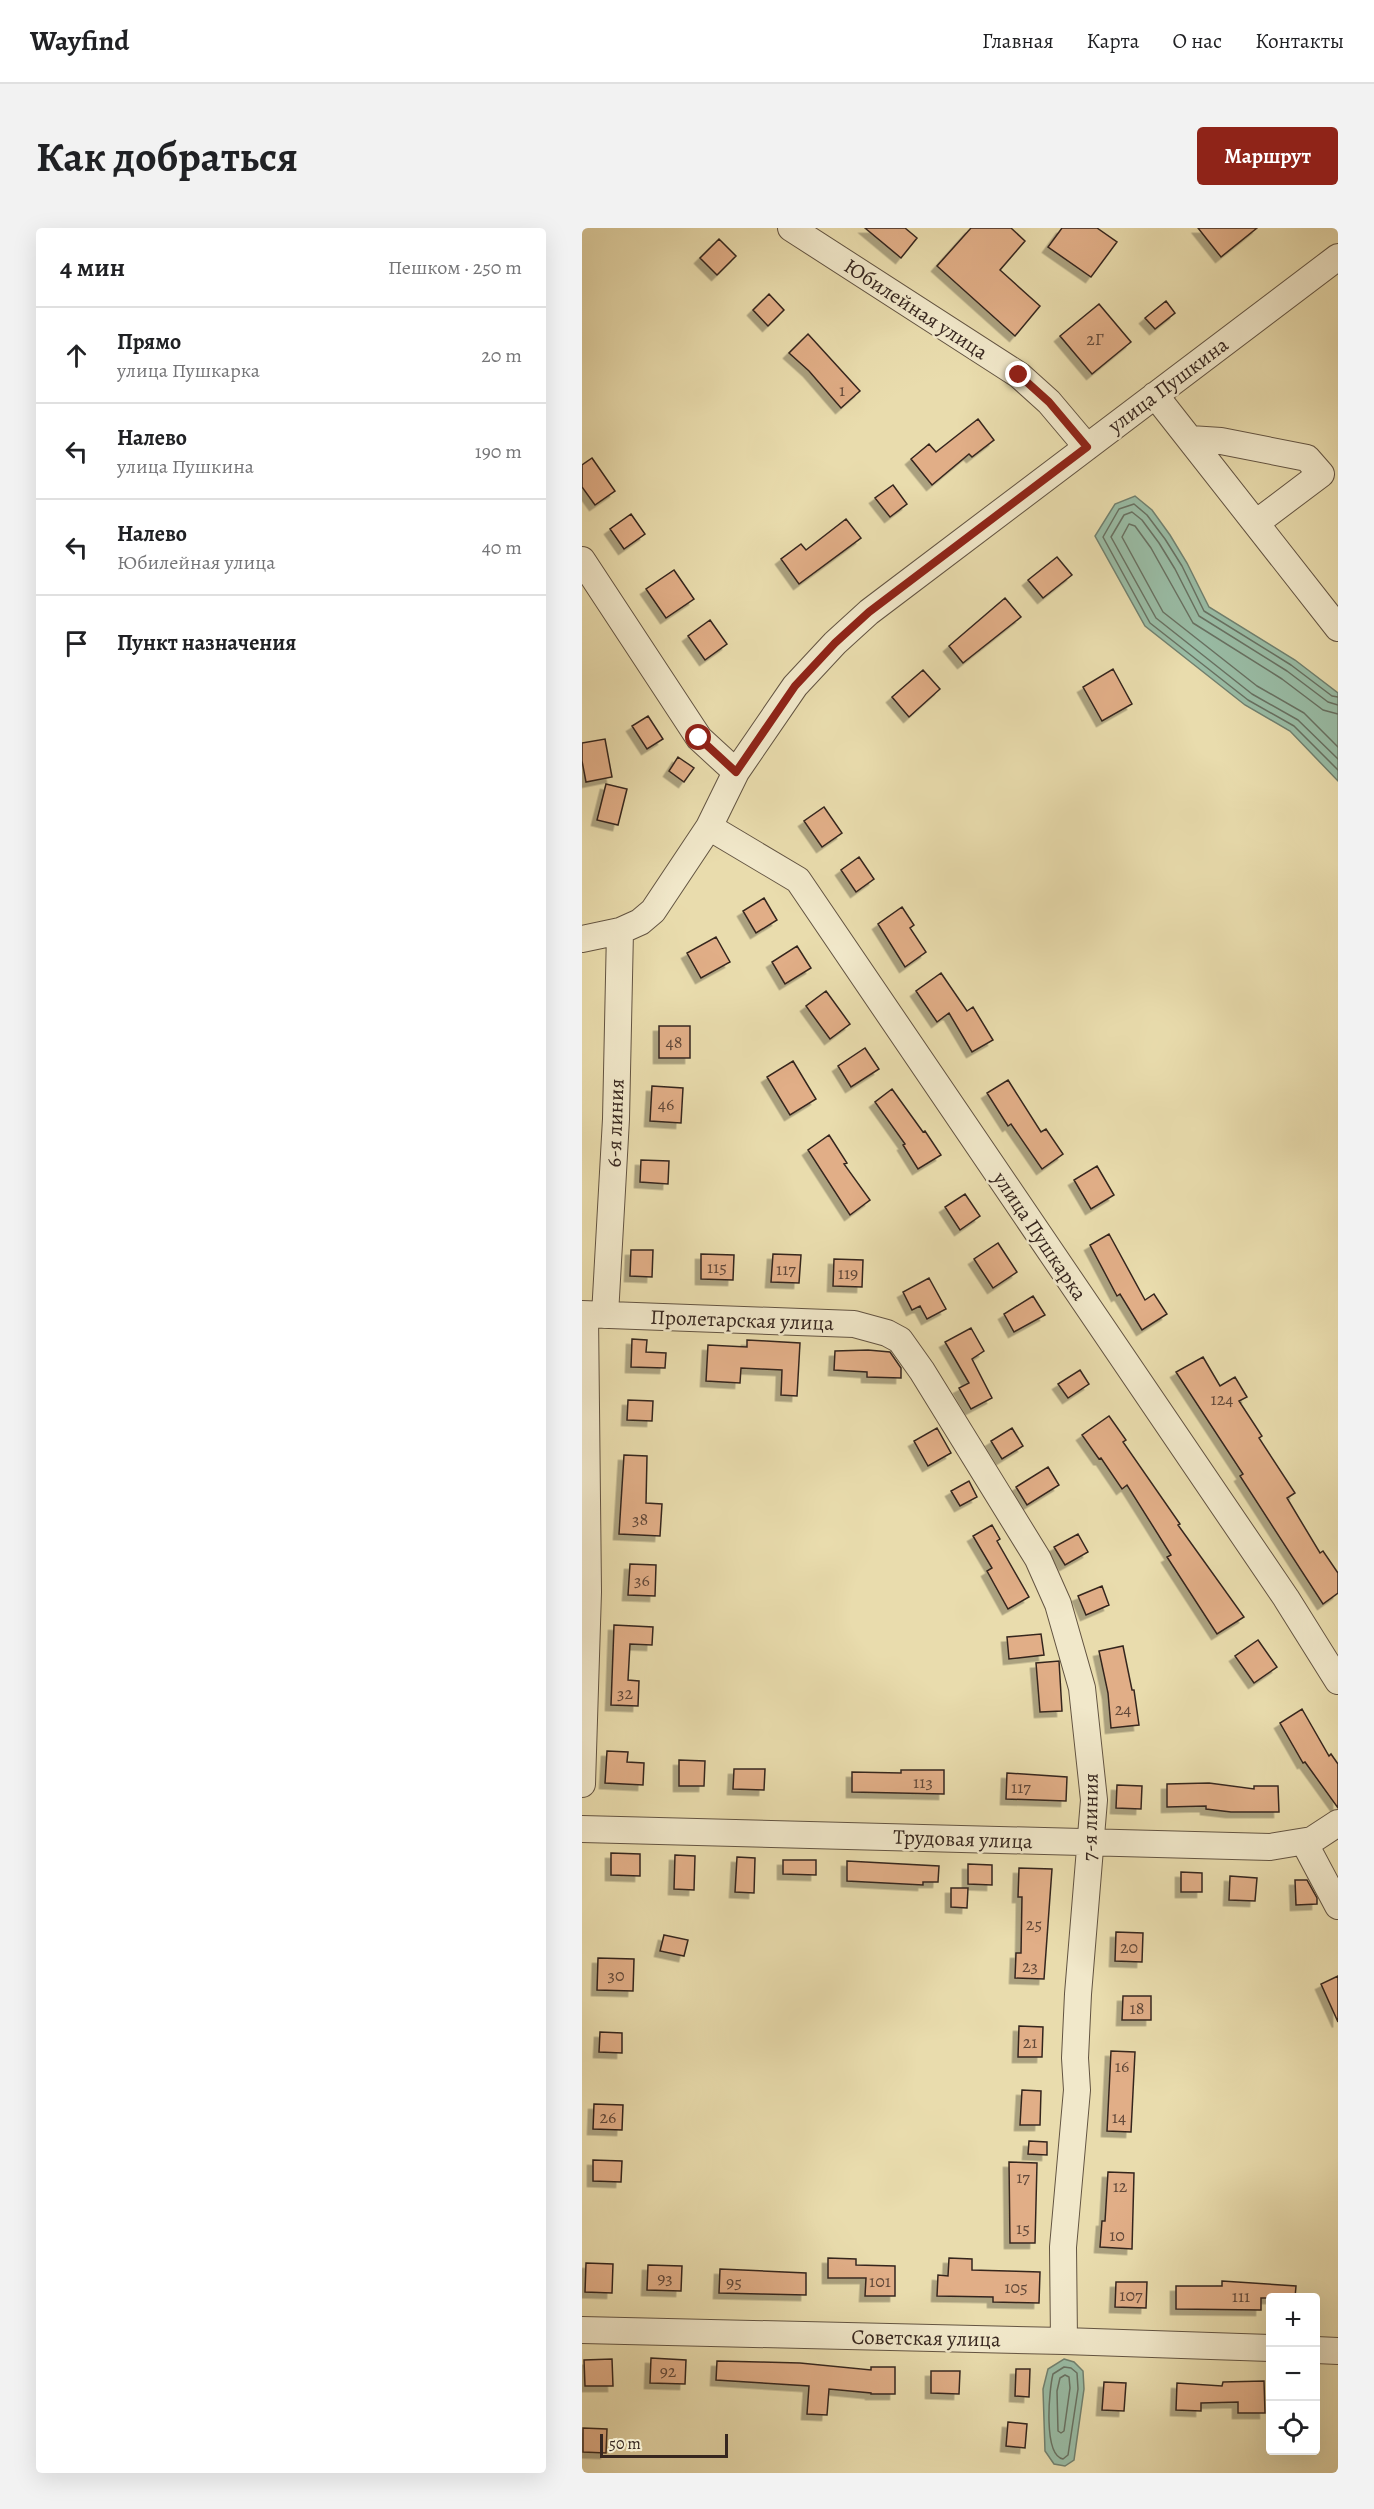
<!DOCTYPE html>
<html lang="ru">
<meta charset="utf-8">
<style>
body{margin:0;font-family:Alegreya,serif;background:#f2f2f2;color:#202124}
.controls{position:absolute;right:18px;bottom:18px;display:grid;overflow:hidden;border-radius:6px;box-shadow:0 6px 24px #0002}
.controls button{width:54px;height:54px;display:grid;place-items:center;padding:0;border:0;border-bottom:2px solid #e0e0e0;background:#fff;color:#202124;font:30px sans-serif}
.scale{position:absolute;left:18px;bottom:15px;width:128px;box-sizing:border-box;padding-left:6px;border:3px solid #36261f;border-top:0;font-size:16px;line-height:21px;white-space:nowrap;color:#36261f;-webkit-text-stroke:4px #f1e8ca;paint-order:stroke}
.stop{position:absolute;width:18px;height:18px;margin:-14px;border:4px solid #8f2418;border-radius:50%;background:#fff}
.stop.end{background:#8f2418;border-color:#fff;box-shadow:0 2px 6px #0008}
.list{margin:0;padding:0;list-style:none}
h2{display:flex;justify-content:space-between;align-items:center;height:78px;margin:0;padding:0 24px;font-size:26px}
h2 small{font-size:20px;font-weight:400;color:#757577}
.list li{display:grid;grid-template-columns:39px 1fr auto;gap:18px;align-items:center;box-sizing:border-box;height:96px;padding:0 24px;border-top:2px solid #e0e0e0}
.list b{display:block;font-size:22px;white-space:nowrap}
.list p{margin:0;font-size:20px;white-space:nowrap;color:#757577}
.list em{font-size:20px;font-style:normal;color:#757577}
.icon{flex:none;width:33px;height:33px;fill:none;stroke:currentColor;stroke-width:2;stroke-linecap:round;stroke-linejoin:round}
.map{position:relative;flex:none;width:756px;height:2245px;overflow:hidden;border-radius:6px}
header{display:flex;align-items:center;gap:36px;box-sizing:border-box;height:84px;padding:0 30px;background:#fff;border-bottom:2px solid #e0e0e0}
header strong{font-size:28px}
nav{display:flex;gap:33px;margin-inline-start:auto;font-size:21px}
.intro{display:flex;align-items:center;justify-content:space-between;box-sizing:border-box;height:144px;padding:0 36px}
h1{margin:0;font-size:42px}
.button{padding:15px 27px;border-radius:6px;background:#8f2418;color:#fff;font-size:21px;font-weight:700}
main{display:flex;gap:36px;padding:0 36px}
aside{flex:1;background:#fff;border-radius:6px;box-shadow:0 6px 24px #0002}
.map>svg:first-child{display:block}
</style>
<header>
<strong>Wayfind</strong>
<nav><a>Главная</a><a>Карта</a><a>О нас</a><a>Контакты</a></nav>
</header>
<div class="intro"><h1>Как добраться</h1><a class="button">Маршрут</a></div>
<main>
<aside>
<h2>4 мин<small>Пешком · 250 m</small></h2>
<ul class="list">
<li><svg class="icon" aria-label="ahead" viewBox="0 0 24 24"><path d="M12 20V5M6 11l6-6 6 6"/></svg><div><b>Прямо</b><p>улица Пушкарка</p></div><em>20 m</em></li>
<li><svg class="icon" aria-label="left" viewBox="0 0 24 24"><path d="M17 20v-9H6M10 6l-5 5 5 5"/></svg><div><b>Налево</b><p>улица Пушкина</p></div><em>190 m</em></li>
<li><svg class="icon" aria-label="left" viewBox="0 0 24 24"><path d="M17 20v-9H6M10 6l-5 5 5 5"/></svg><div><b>Налево</b><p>Юбилейная улица</p></div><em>40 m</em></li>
<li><svg class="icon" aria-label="arrive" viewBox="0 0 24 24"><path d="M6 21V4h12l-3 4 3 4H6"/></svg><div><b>Пункт назначения</b></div></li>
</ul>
</aside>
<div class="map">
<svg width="756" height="2245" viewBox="0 0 756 2245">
<defs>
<filter id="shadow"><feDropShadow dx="-5.5" dy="5.5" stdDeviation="0" flood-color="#0004"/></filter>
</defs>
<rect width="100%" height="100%" fill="#e9dcad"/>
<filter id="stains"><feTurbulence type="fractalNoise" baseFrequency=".00333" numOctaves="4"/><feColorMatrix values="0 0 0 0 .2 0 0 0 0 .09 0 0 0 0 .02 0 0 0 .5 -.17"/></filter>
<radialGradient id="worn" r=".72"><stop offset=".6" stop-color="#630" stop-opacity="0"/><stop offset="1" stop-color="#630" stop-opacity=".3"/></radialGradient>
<!-- water -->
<path fill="#99bca5" stroke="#71806f" stroke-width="1.5" d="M553 268 570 282 588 307 605 335 627 379 713 432 756 465V553L708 503 663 477 563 398 513 308 533 276Z
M482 2131 492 2134 501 2143 502 2161 492 2232 483 2238 472 2236 463 2223 461 2161 466 2141Z"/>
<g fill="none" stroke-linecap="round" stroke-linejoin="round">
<!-- shore -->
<path stroke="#687162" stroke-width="1.5" d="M756 469 750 468 709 437 622 383 600 338 583 311 565 287 552 276 537 281 521 309 568 395 666 472 712 498 756 542
M756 477 746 474 705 443 617 388 593 341 577 315 560 292 550 284 542 287 529 309 574 390 670 466 716 492 756 531
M756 486 741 482 700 451 611 395 569 320 553 298 547 296 540 309 581 384 675 458 722 485 756 519
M482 2139 489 2140 495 2145 496 2161 486 2227 481 2231C461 2227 467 2162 471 2146Z
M483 2147 487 2149 488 2160 482 2203 479 2205 476 2203 475 2163 478 2150Z"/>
</g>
<!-- building -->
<path fill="#e1ae87" stroke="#36261f" stroke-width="1.5" filter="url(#shadow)" d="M283 0H323L335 10 319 30Z
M389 0H429L443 13 418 42 458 78 433 108 355 38Z
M480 0H515L535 14 509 49 466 19Z
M616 0H675L639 29Z
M137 11 154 28 135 47 118 30Z
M187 66 202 82 186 98 171 82Z
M584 73 593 85 573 101 563 90Z
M517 76 549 114 510 146 478 108Z
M226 106 278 163 259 180 227 143 207 125Z
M396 191 412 212 390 229 387 226 350 257 329 231 347 216 354 224Z
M10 230 33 263 13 277 0 259V237Z
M311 257 325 276 308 289 293 270Z
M49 286 63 306 42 321 28 301Z
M264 291 279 310 217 356 199 331 219 316 224 322Z
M475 329 490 347 461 370 446 352Z
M92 342 112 371 84 390 64 361Z
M423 370 439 389 381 435 367 418Z
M128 392 145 416 123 432 106 408Z
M531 441 550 476 520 493 501 459Z
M341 442 358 461 327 489 310 469Z
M66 488 81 511 65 521 50 498Z
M23 511 30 549 4 554 0 533V515Z
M96 529 112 540 102 554 87 543Z
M24 556 45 561 36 597 15 592Z
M242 579 260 605 240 619 222 593Z
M277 629 292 651 274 664 259 642Z
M182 670 195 692 174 705 161 683Z
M320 679 332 697 328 700 344 724 323 739 296 696Z
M134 709 148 734 119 750 105 725Z
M215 718 229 740 203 756 190 734Z
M359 745 385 783 391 779 411 812 390 824 367 785 355 794 334 763Z
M244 763 268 796 248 811 224 778Z
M77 798H108V830H77Z
M283 820 297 841 269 859 256 838Z
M211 833 234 871 208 887 185 849Z
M426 852 459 904 464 901 481 926 460 941 429 896 426 898 405 865Z
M70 858 101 860 99 895 68 893Z
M310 861 341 904 343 903 359 927 336 941 321 917 323 916 293 874Z
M247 907 265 935 262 936 288 972 268 987 226 922Z
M59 932 87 933 86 956 58 954Z
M515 938 532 967 509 981 492 952Z
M383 966 398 988 378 1002 363 979Z
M527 1006 563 1072 572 1066 585 1086 560 1102 538 1066 535 1068 508 1017Z
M416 1015 435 1044 411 1060 392 1031Z
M49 1022H71L70 1049 48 1048Z
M119 1026 152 1027 151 1052 119 1051Z
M191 1026 219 1027 217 1055 189 1054Z
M252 1031 281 1032 280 1059 251 1058Z
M347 1050 364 1081 345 1091 338 1078 330 1082 321 1064Z
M451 1068 463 1087 432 1104 422 1086Z
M389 1100 402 1123 390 1131 410 1170 389 1181 377 1160 387 1155 363 1114Z
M50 1111 65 1112 64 1124 84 1125 83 1140 49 1139Z
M165 1112 218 1115 215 1168 199 1167 200 1142 159 1140 158 1155 124 1153 126 1117 165 1119Z
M286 1122 308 1124 319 1140V1150L285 1149V1144L252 1142 253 1123Z
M621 1129 638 1158 653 1149 665 1169 657 1173 680 1208 677 1210 713 1265 705 1270 738 1325 741 1323 756 1345V1365L741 1376 658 1248 661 1246 594 1144Z
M498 1142 507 1156 486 1170 476 1156Z
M46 1172 71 1173 70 1193 45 1192Z
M527 1188 544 1212 541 1214 598 1296 596 1297 662 1389 635 1406 585 1329 589 1327 545 1257 540 1261 519 1230 517 1231 500 1207Z
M355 1200 369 1225 346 1238 332 1213Z
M430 1200 441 1218 420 1231 409 1213Z
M42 1227 65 1228 64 1275 80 1276 78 1308 37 1306Z
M466 1239 477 1257 445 1277 434 1259Z
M387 1253 395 1269 378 1278 369 1263Z
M410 1297 418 1311 415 1313 447 1369 426 1381 405 1343 410 1340 391 1308Z
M496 1306 506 1324 483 1337 472 1319Z
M48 1336 74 1337 73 1368 46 1367Z
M520 1358 527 1377 504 1387 496 1368Z
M32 1397 71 1399 70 1417 48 1416 46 1452 57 1453 56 1478 29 1477Z
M459 1406 462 1427 427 1431 425 1409Z
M676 1412 695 1439 672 1455 653 1428Z
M541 1418 550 1462H552L557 1497 529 1500 526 1465 517 1423Z
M477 1433 480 1483 458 1484 454 1435Z
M720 1481 747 1528 749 1526 756 1536V1580L723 1534 721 1535 698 1495Z
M25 1523 46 1524 45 1534 62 1535 61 1557 23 1555Z
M97 1532 123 1533 122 1558H97Z
M152 1541H183L182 1562 151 1561Z
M319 1542H362V1566L270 1564V1544L319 1545Z
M425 1545 485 1549 484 1573 424 1571Z
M627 1555 672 1561V1558H696L697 1584H649L624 1581V1578L585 1579V1556Z
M535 1557 560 1558 559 1581 534 1580Z
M29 1625 58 1626V1648L29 1647Z
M93 1627 113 1628 112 1662 92 1661Z
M155 1629 173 1630 172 1665 153 1664Z
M201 1632H234V1647L201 1646Z
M265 1633 357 1638 356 1654H341V1657L265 1653Z
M386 1636 410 1637V1657L386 1656Z
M437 1640 470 1641 462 1751 433 1750 434 1725H439L440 1669H436Z
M599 1644 620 1645V1664H599Z
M648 1648 675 1650 673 1673 647 1672Z
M713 1652H725L735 1670V1676L714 1677Z
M369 1660H386L385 1680 369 1679Z
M534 1704 561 1705 560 1734 533 1733Z
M82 1707 106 1712 102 1728 78 1723Z
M16 1730 52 1731 51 1763 15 1762Z
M756 1748V1794L739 1756Z
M541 1768H569V1792H540Z
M437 1798 461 1799 460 1829H436Z
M18 1804 40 1805V1825L17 1824Z
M529 1823 553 1824 549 1904 525 1903Z
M440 1862 459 1863 458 1897H438Z
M12 1876 41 1877 40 1902 11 1901Z
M447 1913 465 1914V1927L446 1926Z
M11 1932 40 1933 39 1954 11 1953Z
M427 1934 455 1935 453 2015H428Z
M526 1944 552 1945 550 2021 518 2019 520 1993H523Z
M246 2030 274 2031V2037L313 2038V2068H283L284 2050H246Z
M367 2030 390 2031V2042L458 2044 457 2075 411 2074V2069L355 2068 356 2047 366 2048Z
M4 2035 31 2036 30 2065 3 2064Z
M66 2037 100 2038 99 2063 65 2062Z
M138 2041 224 2045V2067L137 2065Z
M640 2053 714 2058 713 2070H679V2082L594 2081V2058H640Z
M534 2054H565L564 2080 533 2079Z
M69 2130 104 2132 103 2156 68 2155Z
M30 2131 31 2158H3L2 2132Z
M135 2133 218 2135 289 2142V2139H313V2166H289V2165L247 2161 245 2187 225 2186 227 2158 134 2152Z
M434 2141H448L447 2169 433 2168Z
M349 2143H378L377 2166 349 2165Z
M682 2153 683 2185H656V2174L619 2175V2183L594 2182 595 2155 640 2158 641 2154Z
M522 2154 544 2155 542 2183 520 2182Z
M426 2194 445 2196 443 2220 424 2218Z
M1 2200 25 2201 24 2225 1 2224Z"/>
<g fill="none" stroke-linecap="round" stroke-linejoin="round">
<!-- minor casing -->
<g stroke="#635442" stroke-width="28">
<path id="minor" d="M209 0 437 147 467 174 505 219
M573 167 756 400
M608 211 639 213 725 230 739 246 674 295
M0 332 117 510 154 544
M127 599 216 652 704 1370 756 1453
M0 711 38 703 58 694 71 683 127 599 154 544 213 458 253 415 287 384 756 29
M0 1086 272 1096 305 1105 318 1112 340 1143 456 1331 476 1376 500 1460 512 1572 496 1766 493 1830 495 1862 481 2019 482 2113
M23 1087 34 891 38 703
M0 1556 6 1364 3 1087
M0 1601 688 1619 730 1612 756 1595
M722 1614 756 1678
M0 2102 482 2113 688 2120
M734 2122 756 2123"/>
</g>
<!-- minor -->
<use href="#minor" stroke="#f1e8ca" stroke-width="26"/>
</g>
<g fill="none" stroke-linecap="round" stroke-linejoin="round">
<!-- route -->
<path stroke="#8f2418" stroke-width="8" d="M117 510 154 544 213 458 253 415 287 384 505 219 467 174 437 147"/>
</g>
<g text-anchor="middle" stroke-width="5" stroke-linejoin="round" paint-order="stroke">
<!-- number labels -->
<g font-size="18" fill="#614839">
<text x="513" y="117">2Г</text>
<text x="260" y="168">1</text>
<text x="92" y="820">48</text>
<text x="84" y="882">46</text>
<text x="135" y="1045">115</text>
<text x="204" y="1047">117</text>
<text x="266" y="1051">119</text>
<text x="640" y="1177">124</text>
<text x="58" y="1297">38</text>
<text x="60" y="1358">36</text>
<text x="43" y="1471">32</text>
<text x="541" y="1487">24</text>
<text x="341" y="1560">113</text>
<text x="439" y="1565">117</text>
<text x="452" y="1702">25</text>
<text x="547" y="1725">20</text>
<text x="448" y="1744">23</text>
<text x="34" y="1753">30</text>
<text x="555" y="1786">18</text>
<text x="448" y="1820">21</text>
<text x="540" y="1844">16</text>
<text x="26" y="1895">26</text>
<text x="537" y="1895">14</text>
<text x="441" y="1955">17</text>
<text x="538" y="1964">12</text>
<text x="441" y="2006">15</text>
<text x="535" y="2013">10</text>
<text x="83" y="2056">93</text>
<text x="298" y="2059">101</text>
<text x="152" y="2060">95</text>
<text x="434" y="2065">105</text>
<text x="549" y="2073">107</text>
<text x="659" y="2074">111</text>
<text x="86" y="2149">92</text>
</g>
<!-- street labels -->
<g font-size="21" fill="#36261f" stroke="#f1e8ca">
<text transform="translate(334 81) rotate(33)" y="7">Юбилейная улица</text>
<text transform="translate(586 157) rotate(-37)" y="7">улица Пушкина</text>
<text transform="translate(33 895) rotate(-88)" y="7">6-я линия</text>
<text transform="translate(458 1008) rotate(56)" y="7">улица Пушкарка</text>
<text transform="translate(160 1092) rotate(2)" y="7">Пролетарская улица</text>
<text transform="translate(508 1589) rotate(-89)" y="7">7-я линия</text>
<text transform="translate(381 1611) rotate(2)" y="7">Трудовая улица</text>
<text transform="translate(344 2110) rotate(1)" y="7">Советская улица</text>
</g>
</g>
<rect width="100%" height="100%" filter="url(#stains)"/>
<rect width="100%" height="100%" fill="url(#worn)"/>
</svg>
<div class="controls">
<button>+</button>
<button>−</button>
<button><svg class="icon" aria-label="locate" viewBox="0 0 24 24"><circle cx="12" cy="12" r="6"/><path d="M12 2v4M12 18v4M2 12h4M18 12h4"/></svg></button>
</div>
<div class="scale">50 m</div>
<div class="stop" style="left:117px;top:510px"></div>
<div class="stop end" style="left:437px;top:147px"></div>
</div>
</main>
